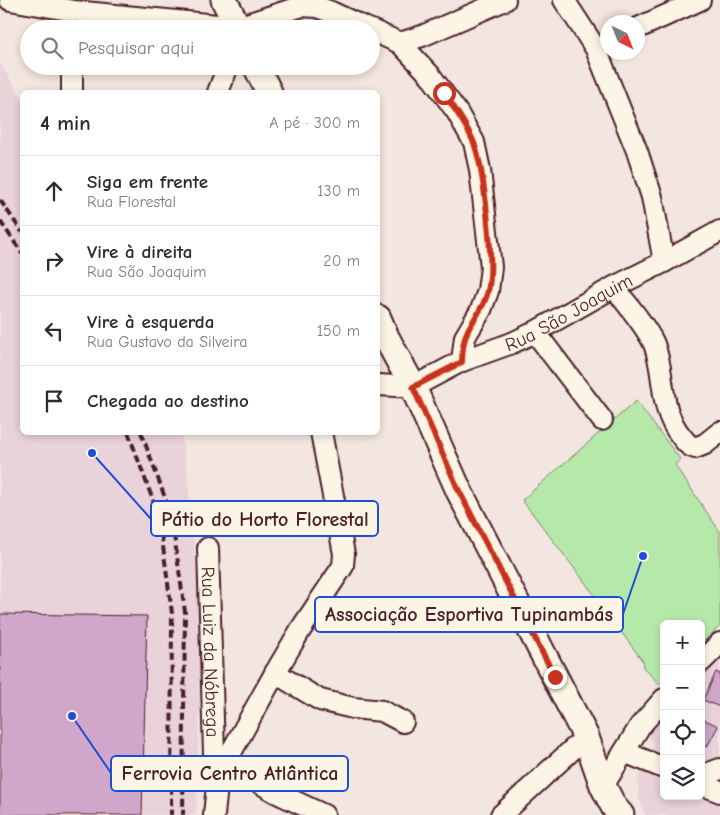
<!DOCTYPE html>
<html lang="pt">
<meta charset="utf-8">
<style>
body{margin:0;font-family:"Comic Neue",sans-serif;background:#f7f7f7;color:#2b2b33}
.controls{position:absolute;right:15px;bottom:15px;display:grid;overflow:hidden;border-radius:8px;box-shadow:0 2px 8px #0003}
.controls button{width:45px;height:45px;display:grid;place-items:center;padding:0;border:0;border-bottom:1px solid #e1e1e2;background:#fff;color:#2b2b33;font:25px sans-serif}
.compass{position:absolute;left:600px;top:15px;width:45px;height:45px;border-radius:50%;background:#fff;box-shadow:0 2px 8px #0003;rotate:137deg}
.stop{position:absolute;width:15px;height:15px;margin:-11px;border:4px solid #c8321e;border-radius:50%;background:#fff}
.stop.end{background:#c8321e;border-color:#fff;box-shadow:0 1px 5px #0008}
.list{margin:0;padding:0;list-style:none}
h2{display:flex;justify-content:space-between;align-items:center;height:65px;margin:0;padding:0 20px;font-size:21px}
h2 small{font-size:16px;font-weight:400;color:#7c7c81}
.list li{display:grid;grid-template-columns:32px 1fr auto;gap:15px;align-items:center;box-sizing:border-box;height:70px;padding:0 20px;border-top:1px solid #e1e1e2}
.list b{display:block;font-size:19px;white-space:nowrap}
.list p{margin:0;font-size:16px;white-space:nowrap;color:#7c7c81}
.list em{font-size:16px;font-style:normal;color:#7c7c81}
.icon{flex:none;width:28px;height:28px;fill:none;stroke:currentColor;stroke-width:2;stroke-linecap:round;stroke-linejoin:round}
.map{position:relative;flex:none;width:720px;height:815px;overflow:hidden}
.search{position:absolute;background:#fff;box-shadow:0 2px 8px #0003;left:20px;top:20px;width:360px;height:55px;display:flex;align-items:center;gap:12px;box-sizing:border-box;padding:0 18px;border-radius:28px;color:#7c7c81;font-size:19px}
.panel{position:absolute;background:#fff;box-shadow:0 2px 8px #0003;left:20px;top:90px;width:360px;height:345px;border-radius:8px}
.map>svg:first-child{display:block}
</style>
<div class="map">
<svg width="720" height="815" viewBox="0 0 720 815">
<rect width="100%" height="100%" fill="#f3e5e0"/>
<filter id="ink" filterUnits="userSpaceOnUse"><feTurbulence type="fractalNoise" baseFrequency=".02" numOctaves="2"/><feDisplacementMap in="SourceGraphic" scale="10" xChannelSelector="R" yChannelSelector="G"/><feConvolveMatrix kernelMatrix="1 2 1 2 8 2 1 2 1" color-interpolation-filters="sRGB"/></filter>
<g filter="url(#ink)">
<!-- built -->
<path fill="#e9d2da" d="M0 64 22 98V432L181 433 187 473 201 617V664L196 815H0Z
M720 655V815H645L639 797 638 778 654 744 647 733 664 708V796H701V673Z"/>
<!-- green -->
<path fill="#b5e9aa" stroke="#80846a" d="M636 401 680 459 675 465 720 532V626L701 644V624H664V679L659 684 642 666 644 663 584 581 522 500Z"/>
<!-- building -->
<path fill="#d1a6cb" stroke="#4a1f2b" d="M0 614 147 616 142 815H0Z
M716 672 720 674V707L703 700Z
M701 718 718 726 707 747 701 744Z"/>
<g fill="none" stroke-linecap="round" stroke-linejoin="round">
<!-- minor casing -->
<g stroke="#4a1f2b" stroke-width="24">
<g id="minor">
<path d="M10 0 74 11 238 27 302 6 317 7 331 12 368 29"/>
<path d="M564 0 596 49 637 151 652 197 664 262"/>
<path d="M638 28 700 0"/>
<path d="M371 30 400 43 422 36 505 0"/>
<path d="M400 43 430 75 457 112 474 142 480 170 491 267 488 291 481 310 465 337 462 361"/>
<path d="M72 92V66"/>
<path d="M218 92 228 66"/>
<path d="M614 287C627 305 645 324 654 344 666 375 658 408 681 436 685 441 688 446 695 448L705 444 720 432"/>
<path d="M535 332 602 420"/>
<path id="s1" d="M378 385 413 387 462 361 512 343 535 332 614 287 664 262 720 231"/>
<path id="s2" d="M208 548 214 754 218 776 214 815"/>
<path d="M701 662 720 643"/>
<path d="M275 673 320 700 353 708 382 711 403 722"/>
<path d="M624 752 664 768"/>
<path d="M218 776 275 673 301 629 343 566 344 554 321 432"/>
<path d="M218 776 250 777 275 792 324 815"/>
<path d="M701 776 720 769"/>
<path d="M701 784 720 792"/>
<path d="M603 786 640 726 664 699"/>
<path d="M501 815 586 737"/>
</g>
</g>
<!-- major casing -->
<g stroke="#4a1f2b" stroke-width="29">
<path id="major" d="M224 0 239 29
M256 66 269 92
M378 318 386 337 413 387 459 491 586 737 603 786 614 807 621 815"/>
</g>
<!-- minor -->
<use href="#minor" stroke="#fcf5e5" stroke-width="20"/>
<!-- major -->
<use href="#major" stroke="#fcf5e5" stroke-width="25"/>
<!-- rail -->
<path stroke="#4a1f2b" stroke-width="4" stroke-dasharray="8 4" stroke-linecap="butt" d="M0 200 22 232
M0 221 22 253
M128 432 159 517 172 613 171 815
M141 432 171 514 185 612 183 815"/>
</g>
</g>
<g fill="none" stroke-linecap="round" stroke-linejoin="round" filter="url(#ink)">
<!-- route -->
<path stroke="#c8321e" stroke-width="6" d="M444 93C454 108 467 125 474 143 484 170 495 263 488 291 485 305 476 316 469 328 463 339 462 350 462 362L413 387 459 491 555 677"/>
</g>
<g text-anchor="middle" stroke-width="4" stroke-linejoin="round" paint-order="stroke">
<!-- street labels -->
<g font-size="19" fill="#4a1f2b" stroke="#fcf5e5">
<text dy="7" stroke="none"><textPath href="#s1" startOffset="208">Rua São Joaquim</textPath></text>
<text dy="7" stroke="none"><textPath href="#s2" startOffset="104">Rua Luiz da Nóbrega</textPath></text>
</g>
</g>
<!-- callouts -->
<path fill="none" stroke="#1d4ed8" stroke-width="2" d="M92 453L151 519M643 556L623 614M72 716L111 773"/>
<g fill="#1d4ed8" stroke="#fcf5e5" stroke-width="2">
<circle cx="92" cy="453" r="5"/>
<circle cx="643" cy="556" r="5"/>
<circle cx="72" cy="716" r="5"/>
</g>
<g fill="#fcf5e5" stroke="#1d4ed8" stroke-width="2">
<rect x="151" y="501" width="227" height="35" rx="5"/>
<rect x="315" y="597" width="308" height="35" rx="5"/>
<rect x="111" y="756" width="237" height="35" rx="5"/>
</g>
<g font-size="20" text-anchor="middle" font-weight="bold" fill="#4a1f2b">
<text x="265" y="526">Pátio do Horto Florestal</text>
<text x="469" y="621">Associação Esportiva Tupinambás</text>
<text x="230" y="780">Ferrovia Centro Atlântica</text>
</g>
</svg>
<div class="controls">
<button>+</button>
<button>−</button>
<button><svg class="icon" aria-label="locate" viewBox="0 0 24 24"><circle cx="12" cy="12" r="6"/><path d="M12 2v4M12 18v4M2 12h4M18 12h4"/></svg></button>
<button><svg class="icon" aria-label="layers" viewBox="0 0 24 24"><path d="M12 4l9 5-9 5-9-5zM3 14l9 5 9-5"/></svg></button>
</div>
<svg class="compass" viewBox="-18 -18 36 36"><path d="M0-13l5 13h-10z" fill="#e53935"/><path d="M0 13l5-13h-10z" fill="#7c7c81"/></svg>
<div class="stop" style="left:444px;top:93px"></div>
<div class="stop end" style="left:555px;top:677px"></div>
<div class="search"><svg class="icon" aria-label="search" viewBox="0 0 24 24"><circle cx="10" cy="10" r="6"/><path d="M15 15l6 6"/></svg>Pesquisar aqui</div>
<section class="panel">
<h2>4 min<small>A pé · 300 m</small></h2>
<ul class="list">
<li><svg class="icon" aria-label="ahead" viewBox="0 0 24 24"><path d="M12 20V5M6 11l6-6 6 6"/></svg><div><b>Siga em frente</b><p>Rua Florestal</p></div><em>130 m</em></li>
<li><svg class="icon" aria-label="right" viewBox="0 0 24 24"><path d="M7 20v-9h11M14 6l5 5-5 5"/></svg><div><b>Vire à direita</b><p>Rua São Joaquim</p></div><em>20 m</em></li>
<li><svg class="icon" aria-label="left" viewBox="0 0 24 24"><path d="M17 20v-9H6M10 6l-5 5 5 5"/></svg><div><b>Vire à esquerda</b><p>Rua Gustavo da Silveira</p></div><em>150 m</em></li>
<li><svg class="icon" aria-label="arrive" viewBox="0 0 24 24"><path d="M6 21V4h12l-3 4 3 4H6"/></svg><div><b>Chegada ao destino</b></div></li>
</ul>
</section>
</div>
